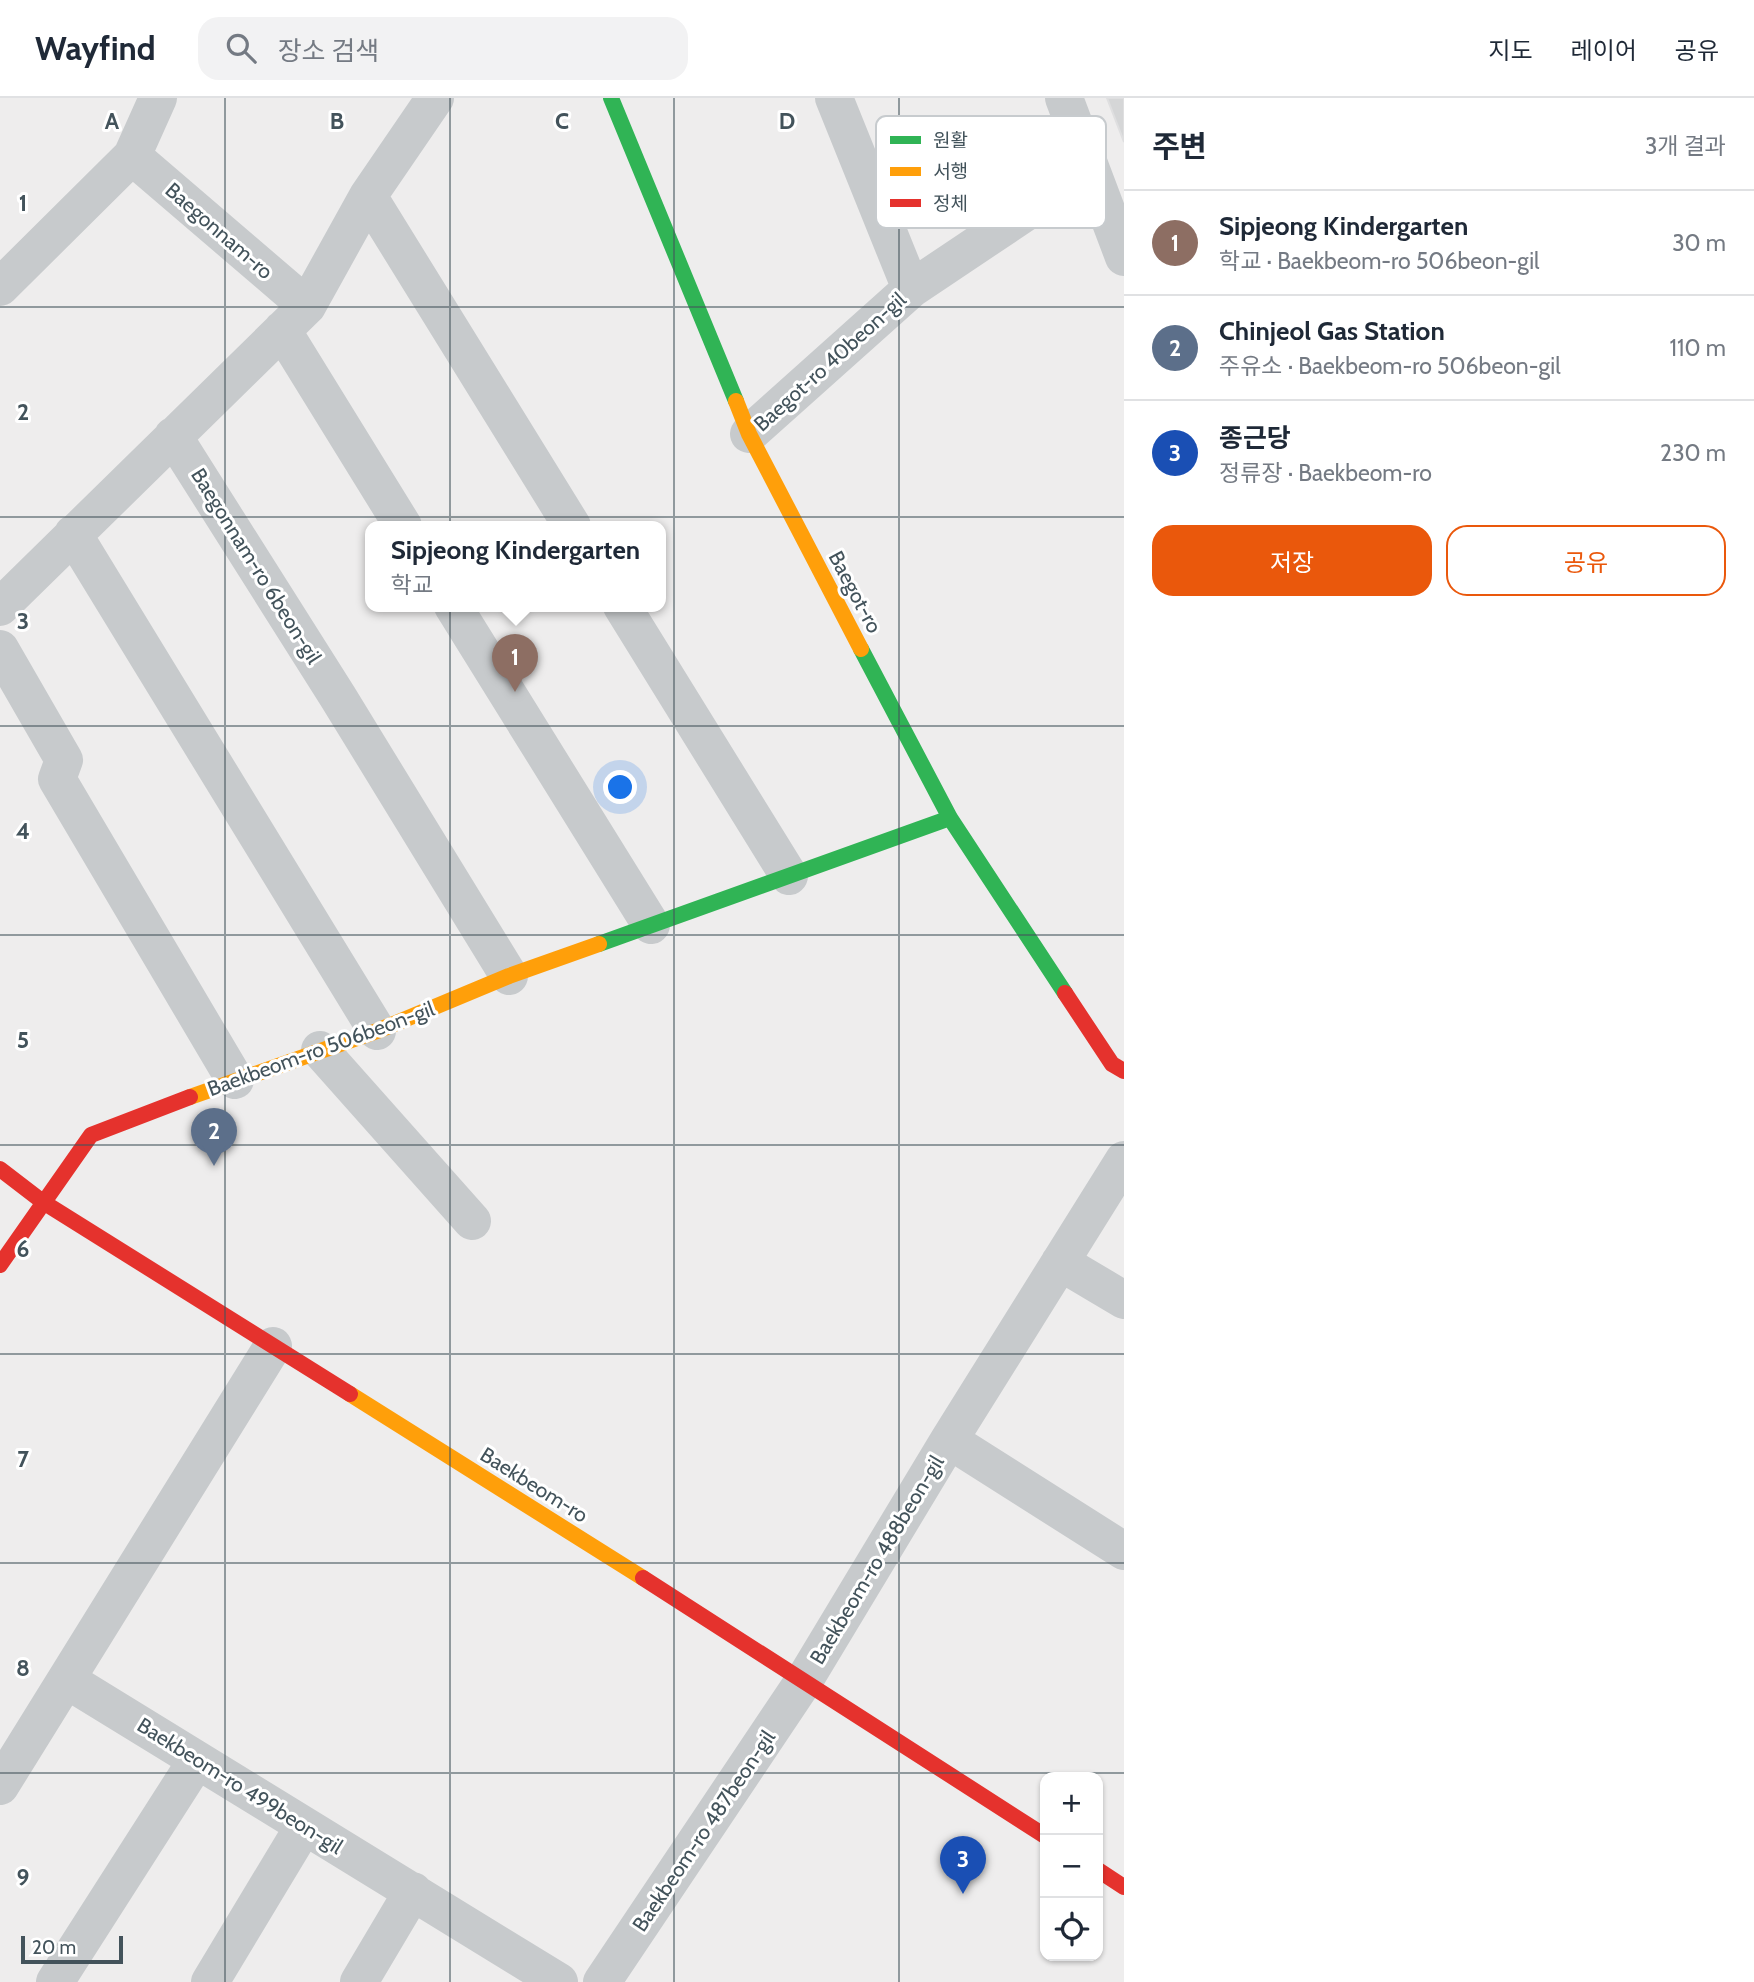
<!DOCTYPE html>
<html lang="ko">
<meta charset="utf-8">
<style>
body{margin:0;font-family:Cabin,"Noto Sans KR",sans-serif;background:#f2f2f3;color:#1f2937}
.controls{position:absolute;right:21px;bottom:21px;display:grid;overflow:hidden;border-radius:14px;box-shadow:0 2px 5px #0004}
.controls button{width:63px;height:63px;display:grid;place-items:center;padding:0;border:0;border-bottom:2px solid #e0e1e3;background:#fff;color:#1f2937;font:35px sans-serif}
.scale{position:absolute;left:21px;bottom:18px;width:102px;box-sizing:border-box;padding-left:7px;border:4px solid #43535b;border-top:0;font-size:19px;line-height:24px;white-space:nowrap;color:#43535b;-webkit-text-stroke:5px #fff;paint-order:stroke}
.you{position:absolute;left:621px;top:690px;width:24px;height:24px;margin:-18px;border:5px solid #fff;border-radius:50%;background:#1a73e8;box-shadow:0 0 0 10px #1a73e833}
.badge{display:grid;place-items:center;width:46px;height:46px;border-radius:50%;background:#ea580c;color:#fff;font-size:23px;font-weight:700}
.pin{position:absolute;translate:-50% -58px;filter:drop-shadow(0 2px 4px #0008)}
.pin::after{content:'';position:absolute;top:37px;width:24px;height:21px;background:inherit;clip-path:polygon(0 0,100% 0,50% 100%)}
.popup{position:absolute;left:365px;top:423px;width:301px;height:91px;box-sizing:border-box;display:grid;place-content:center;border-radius:14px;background:#fff;filter:drop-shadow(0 2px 5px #0005);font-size:23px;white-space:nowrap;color:#747a83}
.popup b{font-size:26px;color:#1f2937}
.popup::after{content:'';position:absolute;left:50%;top:100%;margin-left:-14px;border:14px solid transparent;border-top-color:#fff}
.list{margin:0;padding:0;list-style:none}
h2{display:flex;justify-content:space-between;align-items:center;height:91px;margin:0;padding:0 28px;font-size:30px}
h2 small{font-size:23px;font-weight:400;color:#747a83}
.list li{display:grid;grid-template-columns:46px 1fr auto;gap:21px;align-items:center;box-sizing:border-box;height:105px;padding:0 28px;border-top:2px solid #e0e1e3}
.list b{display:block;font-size:26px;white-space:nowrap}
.list p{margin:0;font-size:23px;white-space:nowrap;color:#747a83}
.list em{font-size:23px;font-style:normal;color:#747a83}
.actions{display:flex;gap:14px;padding:21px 28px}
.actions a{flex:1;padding:16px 0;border:2px solid #ea580c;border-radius:21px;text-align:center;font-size:24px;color:#ea580c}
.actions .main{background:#ea580c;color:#fff}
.icon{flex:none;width:38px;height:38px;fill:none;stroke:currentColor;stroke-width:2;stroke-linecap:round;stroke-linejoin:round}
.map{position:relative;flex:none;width:1124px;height:1884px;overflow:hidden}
header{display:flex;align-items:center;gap:42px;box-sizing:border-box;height:98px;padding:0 35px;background:#fff;border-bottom:2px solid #e0e1e3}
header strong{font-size:33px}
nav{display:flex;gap:38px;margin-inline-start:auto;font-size:24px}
.search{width:490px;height:63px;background:#f2f2f3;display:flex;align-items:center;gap:18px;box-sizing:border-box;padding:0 24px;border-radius:21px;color:#747a83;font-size:26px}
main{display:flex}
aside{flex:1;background:#fff}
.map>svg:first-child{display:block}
</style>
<header>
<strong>Wayfind</strong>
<div class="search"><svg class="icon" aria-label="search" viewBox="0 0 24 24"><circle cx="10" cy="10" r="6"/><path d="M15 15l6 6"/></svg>장소 검색</div>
<nav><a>지도</a><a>레이어</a><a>공유</a></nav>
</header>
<main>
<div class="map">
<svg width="1124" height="1884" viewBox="0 0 1124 1884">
<rect width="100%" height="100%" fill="#eeeded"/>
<!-- building -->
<path fill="#d5d6d7" stroke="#dfdfe0" stroke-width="2" d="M1107 0H1124V44Z"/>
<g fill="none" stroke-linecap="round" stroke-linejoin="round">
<!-- street -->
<path stroke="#c7cacc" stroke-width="38" d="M834 0 911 191
M1064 0 1124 159
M132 58 307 208
M368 98 572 428
M0 189 132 58 158 0
M282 232 403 428
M749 336 911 191 1090 71
M173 338 338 599 509 878
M73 436 377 933
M453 508 651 827
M622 508 789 778
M0 509 307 208 368 98 435 0
M0 551 64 662 57 681 235 982
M320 952 472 1123
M1060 1164 1124 1202
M949 1342 1124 1453
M67 1582 559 1884
M0 1688 273 1248
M55 1884 197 1662
M210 1884 304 1728
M359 1884 413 1793
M602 1884 805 1581 949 1342 1124 1062"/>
<!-- fast -->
<path stroke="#30b455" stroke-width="16" d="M611 0 736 303
M861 551 950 720 1065 895
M599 846 950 720"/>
<!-- slow -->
<path stroke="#ff9f0a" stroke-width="16" d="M736 303 749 336 861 551
M190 999 377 933 509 878 599 846
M350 1296 643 1480"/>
<!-- jam -->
<path stroke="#e5322d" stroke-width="16" d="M1065 895 1112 966 1124 973
M0 1071 43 1104 350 1296
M0 1167 91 1037 190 999
M643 1480 1045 1738
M1098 1772 1124 1789"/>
</g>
<!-- grid -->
<path fill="none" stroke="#43535b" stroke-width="2" stroke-opacity="0.55" d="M225 0V1884M450 0V1884M674 0V1884M899 0V1884M0 209H1124M0 419H1124M0 628H1124M0 837H1124M0 1047H1124M0 1256H1124M0 1465H1124M0 1675H1124"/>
<g text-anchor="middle" stroke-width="6" stroke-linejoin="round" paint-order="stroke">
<!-- street labels -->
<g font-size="21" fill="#43535b" stroke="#fff">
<text transform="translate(219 133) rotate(41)" y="7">Baegonnam-ro</text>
<text transform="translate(830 264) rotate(-42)" y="7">Baegot-ro 40beon-gil</text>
<text transform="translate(256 468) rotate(58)" y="7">Baegonnam-ro 6beon-gil</text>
<text transform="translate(855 494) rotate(62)" y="7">Baegot-ro</text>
<text transform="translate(321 951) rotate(-20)" y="7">Baekbeom-ro 506beon-gil</text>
<text transform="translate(534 1387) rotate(32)" y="7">Baekbeom-ro</text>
<text transform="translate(877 1462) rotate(-59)" y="7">Baekbeom-ro 488beon-gil</text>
<text transform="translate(240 1688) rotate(32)" y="7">Baekbeom-ro 499beon-gil</text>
<text transform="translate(704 1733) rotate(-56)" y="7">Baekbeom-ro 487beon-gil</text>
</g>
</g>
<!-- legend -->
<rect x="876" y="18" width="230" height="112" rx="10" fill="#fff" stroke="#c7cbce" stroke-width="2"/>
<rect x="890" y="38" width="31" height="8" fill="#30b455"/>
<rect x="890" y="69" width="31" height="9" fill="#ff9f0a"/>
<rect x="890" y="101" width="31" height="8" fill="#e5322d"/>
<g font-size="19" fill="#43535b">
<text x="933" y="49">원활</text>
<text x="933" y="80">서행</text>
<text x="933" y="112">정체</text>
</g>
<g font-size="23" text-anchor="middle" font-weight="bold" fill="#43535b" stroke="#fff" stroke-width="6" stroke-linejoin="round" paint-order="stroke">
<text x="112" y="31">A</text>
<text x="337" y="31">B</text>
<text x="562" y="31">C</text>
<text x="787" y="31">D</text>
<text x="23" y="113">1</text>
<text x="23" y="322">2</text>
<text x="23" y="531">3</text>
<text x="23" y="741">4</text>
<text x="23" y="950">5</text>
<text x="23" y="1159">6</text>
<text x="23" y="1369">7</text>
<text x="23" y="1578">8</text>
<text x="23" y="1787">9</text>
</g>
</svg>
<div class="controls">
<button>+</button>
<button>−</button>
<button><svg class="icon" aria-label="locate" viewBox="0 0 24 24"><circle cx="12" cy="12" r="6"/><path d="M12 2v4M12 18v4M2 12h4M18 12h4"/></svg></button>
</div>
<div class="scale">20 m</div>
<div class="you"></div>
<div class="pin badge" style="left:515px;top:594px;background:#8d6e63">1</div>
<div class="popup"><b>Sipjeong Kindergarten</b>학교</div>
<div class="pin badge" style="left:214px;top:1068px;background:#5c6f8a">2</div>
<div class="pin badge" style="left:963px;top:1796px;background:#1a4fb4">3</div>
</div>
<aside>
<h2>주변<small>3개 결과</small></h2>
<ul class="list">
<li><span class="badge" style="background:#8d6e63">1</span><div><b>Sipjeong Kindergarten</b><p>학교 · Baekbeom-ro 506beon-gil</p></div><em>30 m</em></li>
<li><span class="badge" style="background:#5c6f8a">2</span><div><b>Chinjeol Gas Station</b><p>주유소 · Baekbeom-ro 506beon-gil</p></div><em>110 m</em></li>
<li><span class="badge" style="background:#1a4fb4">3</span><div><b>종근당</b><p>정류장 · Baekbeom-ro</p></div><em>230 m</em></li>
</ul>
<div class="actions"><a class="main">저장</a><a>공유</a></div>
</aside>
</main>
